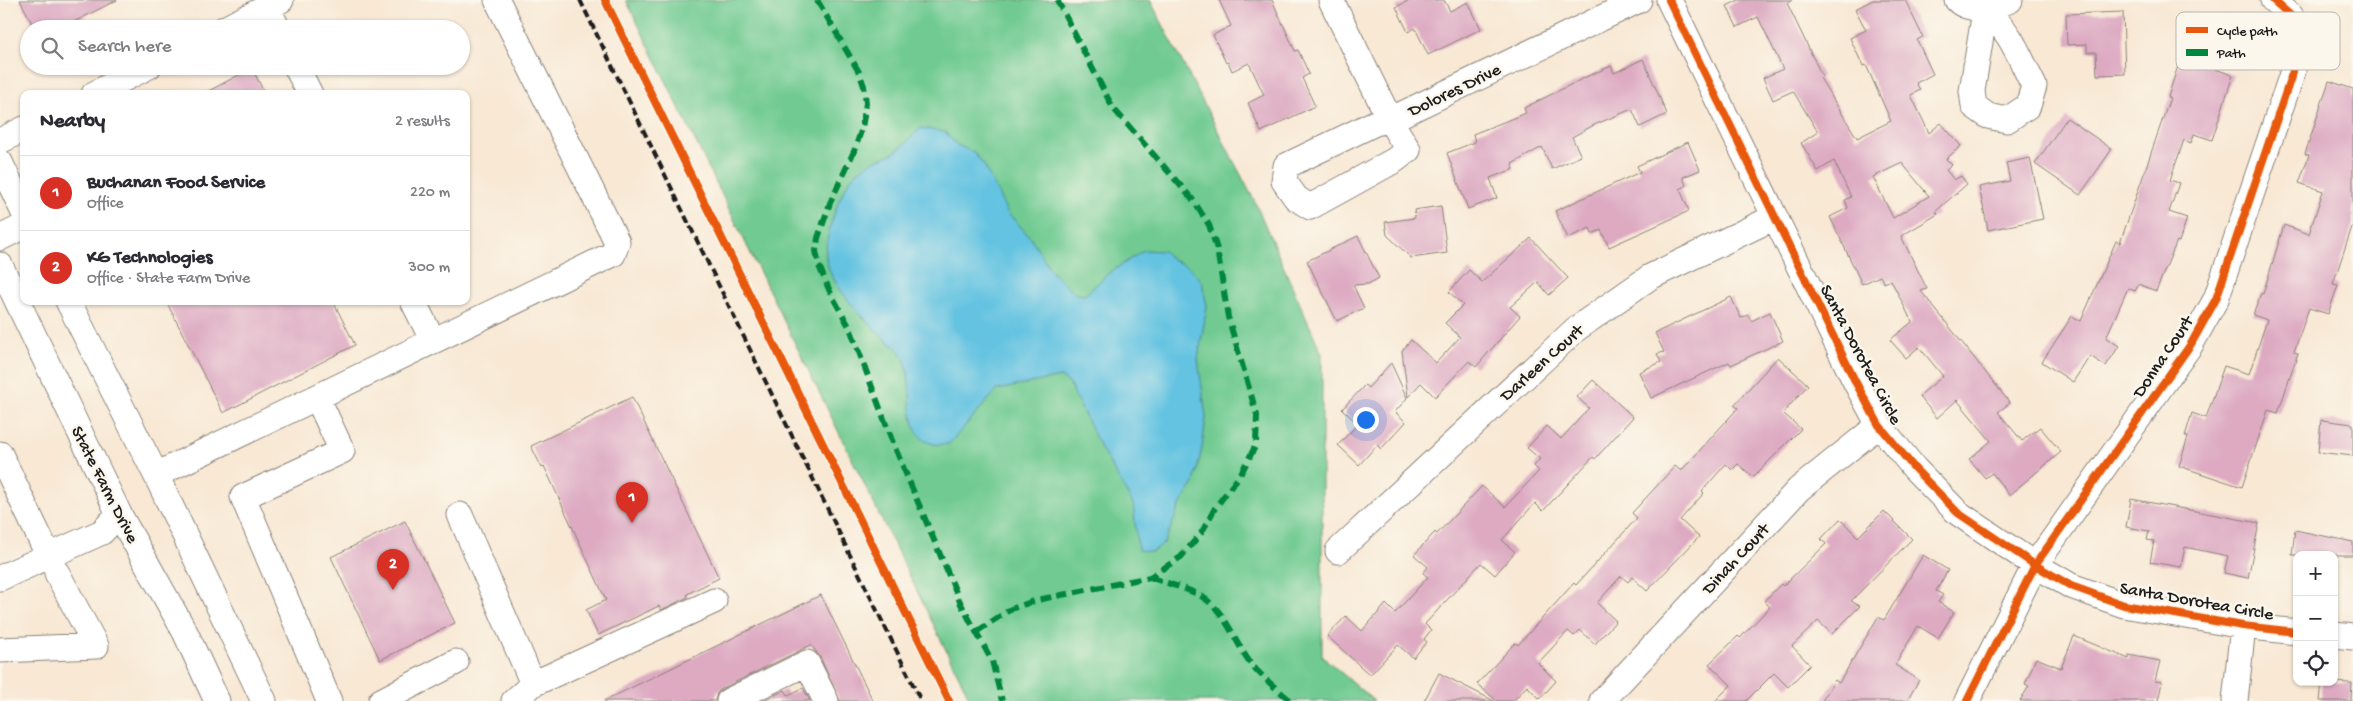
<!DOCTYPE html>
<meta charset="utf-8">
<style>
body{margin:0;font-family:"Gochi Hand",sans-serif;background:#f2f2f3;color:#2b2b33}
.controls{position:absolute;right:15px;bottom:15px;display:grid;overflow:hidden;border-radius:10px;box-shadow:0 1px 4px #0004}
.controls button{width:45px;height:45px;display:grid;place-items:center;padding:0;border:0;border-bottom:1px solid #e1e1e2;background:#fff;color:#2b2b33;font:25px sans-serif}
.you{position:absolute;left:1365px;top:419px;width:18px;height:18px;margin:-12px;border:4px solid #fff;border-radius:50%;background:#1a73e8;box-shadow:0 0 0 8px #1a73e833}
.badge{display:grid;place-items:center;width:32px;height:32px;border-radius:50%;background:#d93025;color:#fff;font-size:16px;font-weight:700}
.pin{position:absolute;translate:-50% -41px;filter:drop-shadow(0 1px 2px #0008)}
.pin::after{content:'';position:absolute;top:26px;width:18px;height:15px;background:inherit;clip-path:polygon(0 0,100% 0,50% 100%)}
.list{margin:0;padding:0;list-style:none}
h2{display:flex;justify-content:space-between;align-items:center;height:65px;margin:0;padding:0 20px;font-size:21px}
h2 small{font-size:16px;font-weight:400;color:#7c7c81}
.list li{display:grid;grid-template-columns:32px 1fr auto;gap:15px;align-items:center;box-sizing:border-box;height:75px;padding:0 20px;border-top:1px solid #e1e1e2}
.list b{display:block;font-size:19px;white-space:nowrap}
.list p{margin:0;font-size:16px;white-space:nowrap;color:#7c7c81}
.list em{font-size:16px;font-style:normal;color:#7c7c81}
.icon{flex:none;width:28px;height:28px;fill:none;stroke:currentColor;stroke-width:2;stroke-linecap:round;stroke-linejoin:round}
.map{position:relative;flex:none;width:2353px;height:701px;overflow:hidden}
.search{position:absolute;background:#fff;box-shadow:0 1px 4px #0004;left:20px;top:20px;width:450px;height:55px;display:flex;align-items:center;gap:12px;box-sizing:border-box;padding:0 18px;border-radius:28px;color:#7c7c81;font-size:19px}
.panel{position:absolute;background:#fff;box-shadow:0 1px 4px #0004;left:20px;top:90px;width:450px;height:215px;border-radius:10px}
.map>svg:first-child{display:block}
</style>
<div class="map">
<svg width="2353" height="701" viewBox="0 0 2353 701">
<rect width="100%" height="100%" fill="#fbf7ec"/>
<filter id="ink" filterUnits="userSpaceOnUse"><feTurbulence type="fractalNoise" baseFrequency=".02" numOctaves="2"/><feDisplacementMap in="SourceGraphic" scale="10" xChannelSelector="R" yChannelSelector="G"/><feConvolveMatrix kernelMatrix="1 2 1 2 8 2 1 2 1" color-interpolation-filters="sRGB"/></filter>
<filter id="wash" filterUnits="userSpaceOnUse"><feTurbulence type="fractalNoise" baseFrequency=".0096" numOctaves="4" result="noise"/><feDisplacementMap in="SourceGraphic" scale="20" xChannelSelector="R" yChannelSelector="G"/><feGaussianBlur stdDeviation="1.12" result="paint"/><feColorMatrix in="noise" values="0 0 0 0 0 0 0 0 0 0 0 0 0 0 0 0 0 1.4 0 .05"/><feComposite in="paint" operator="in"/></filter>
<g filter="url(#wash)">
<rect width="100%" height="100%" fill="#f8e8d4"/>
<!-- green -->
<path fill="#70ca91" stroke="#467356" d="M626 0H1150L1255 202 1322 354V656L1374 701H971Z"/>
<!-- water -->
<path fill="#63c3e1" stroke="#40707e" d="M921 128 945 132 957 145 973 152 984 165 1007 212 1031 238 1052 272 1076 294 1085 295 1109 273 1144 250 1163 251 1173 260 1189 267 1202 282 1207 306 1198 359 1206 417 1202 448 1194 483 1180 505 1164 543 1152 552 1138 550 1133 504 1100 447 1069 383 1060 377 997 390 949 444C895 452 919 383 902 354 899 348 890 344 885 339 865 320 822 278 826 250 828 227 842 181 862 168 871 161 883 158 893 153 904 146 912 136 921 128Z"/>
<g id="blocks">
<!-- building -->
<path fill="#ddaac2" fill-rule="evenodd" d="M20 0H117L60 29H35Z
M1219 0H1272L1295 51 1298 50 1309 74 1302 78 1315 106 1261 132 1248 103 1264 95 1249 63 1232 71 1228 62 1226 63 1213 35 1231 26Z
M1410 0H1444L1450 11 1468 2 1481 29 1428 55 1415 28 1408 32 1396 7Z
M1739 0H1793L1787 3 1822 76 1820 78 1857 138 1891 121 1866 65 1863 66 1850 38 1866 30 1855 9 1873 0H1905L1923 37 1917 40 1933 74 1916 83 1920 90 1911 95 1929 133 1941 123 1961 146 1946 159 1952 165 1946 170 1954 180 1961 176 1967 184 1936 211 1938 214 1901 236 1927 289 1921 291 2010 403 1998 412 2022 441 2040 427 2061 452 2009 495 1992 473 1985 478 1969 459 1991 441 1957 400 1937 418 1919 396 1943 376 1919 347 1906 358 1890 340 1912 322 1891 280 1884 283 1880 276 1862 284 1830 217 1848 208 1845 200 1851 197 1834 161 1818 171 1801 143 1818 132 1793 91 1773 100 1763 78 1783 69 1758 17 1737 27 1727 6ZM1902 163 1929 196 1893 218 1873 177Z
M2123 12 2125 74 2097 75 2096 52H2087V44L2067 45 2066 14Z
M2190 28 2225 40 2215 69 2233 75 2212 140 2194 134 2191 143 2184 140 2170 180 2179 183 2169 212 2187 218 2179 242 2177 241 2156 291 2138 284 2135 291 2128 288 2106 338 2119 346 2106 366 2090 356 2073 382 2042 362 2072 316 2081 321 2116 241 2120 243 2170 98 2168 97Z
M1643 59 1667 114 1640 127 1632 109 1594 125 1572 137 1581 156 1552 169 1542 147 1512 164 1514 169 1490 178 1497 198 1468 209 1447 153 1475 142 1473 134 1526 113 1524 108 1588 76 1611 66 1614 73Z
M252 68 265 94H203Z
M2329 81 2353 89V224L2333 284 2338 285 2328 314 2309 308 2294 352 2298 353 2278 413 2268 410 2242 487 2179 466 2188 437 2185 436 2192 413 2206 418 2224 366 2249 374 2267 320 2253 315 2261 293 2263 294 2284 225 2309 234 2323 191 2299 183 2309 155 2305 154Z
M2067 118 2112 149 2080 195 2035 164Z
M1688 142 1700 170 1683 177 1686 186 1680 189 1689 211 1609 247 1601 230 1592 234 1590 228 1568 238 1555 211 1640 172 1637 166Z
M2030 158 2043 219 1988 230 1979 187 2010 181 2006 163Z
M1441 206 1447 253 1411 258 1387 235 1385 222 1415 218 1414 210Z
M1358 236 1379 278 1368 284 1353 285 1364 308 1337 321 1307 261Z
M1531 238 1568 278 1549 295 1538 282 1510 307 1520 316 1476 367 1469 361 1435 397 1421 383 1408 397 1402 351 1411 340 1436 363 1460 337 1445 323 1463 305 1449 292 1469 270 1482 282Z
M1731 297 1741 318 1748 315 1751 321 1770 312 1783 341 1731 365 1729 362 1651 398 1639 372 1661 362 1657 354 1664 352 1655 333Z
M166 301H333L355 345 223 413Z
M1778 357 1808 385 1783 413 1801 429 1753 477 1738 464 1732 470 1726 464 1702 491 1704 493 1680 520 1699 537 1647 591 1632 577 1628 582 1621 576 1597 603 1616 621 1595 644 1580 630 1574 636 1568 631 1538 663 1556 681 1540 699 1527 686 1513 701H1497L1477 684 1515 643 1518 645 1574 583 1576 585 1637 518 1632 513 1675 466 1681 471 1738 408 1734 405Z
M1391 363 1407 398 1395 412 1406 422 1381 449 1377 445 1359 465 1338 445 1358 424 1342 409 1365 385 1368 388Z
M1593 380 1633 417 1595 459 1593 457 1543 511 1535 503 1502 540 1515 552 1495 575 1481 563 1425 624 1431 630 1424 639 1427 642 1413 658 1398 645 1370 675 1327 636 1346 616 1362 631 1386 604 1395 613 1428 577 1423 573 1428 567 1414 555 1435 532 1437 534 1482 486 1505 507 1539 471 1534 466 1540 459 1527 448 1547 426 1561 439 1589 408 1577 397Z
M632 397 719 578 687 594 688 597 661 610 659 606 598 635 586 610 606 600 544 466 542 468 531 446Z
M2321 420 2353 424V456L2318 452Z
M2131 499 2259 523 2248 578 2224 573 2228 556 2185 547 2181 567 2150 562 2154 541 2147 540 2149 531 2126 527Z
M1884 511 1912 539 1851 601 1860 606 1832 634 1818 621 1792 646 1810 665 1788 687 1774 673 1746 701H1715L1731 685 1709 664 1738 636 1740 638 1770 607 1764 601 1781 584 1783 586 1826 544 1821 539 1840 519 1858 537Z
M405 521 455 623 380 660 331 557Z
M2295 530 2353 542V555H2292Z
M1923 555 1948 570 1936 591 1943 595 1938 602 1954 612 1938 638 1918 626 1895 665 1919 680 1907 701H1822L1835 680 1839 683 1878 617 1884 620Z
M821 595 873 701H840L820 657 811 645 723 688 717 693 715 701H604Z
M2074 636 2129 659V655L2160 661 2155 681 2162 682 2158 701H2020L2029 686 2025 684 2036 658 2061 668Z
M1439 673 1494 701H1424Z
M2322 682 2352 683 2351 701H2320Z
M803 688 810 701H762L785 690 788 695Z"/>
</g>
</g>
<g filter="url(#ink)">
<use href="#blocks" fill-opacity="0" stroke="#8a8278" stroke-width="1"/>
<g fill="none" stroke-linecap="round" stroke-linejoin="round">
<!-- minor casing -->
<g stroke="#8a8278" stroke-width="27">
<path id="minor" d="M1331 0 1390 120 1639 0
M1669 0 1856 383 1879 425 1915 469 1958 513 2035 565 2071 586 2124 605 2243 626 2297 632
M1957 0C1965 9 1976 6 1985 12 2010 27 2021 61 2034 86L2028 106 2007 120 1988 116 1974 106 1972 91 1985 11V0
M267 7 278 29
M1985 11 2010 0
M224 29 281 0
M296 66 310 94
M94 94 149 66
M1390 120 1408 150 1395 160 1310 207 1296 198 1284 181 1286 166 1375 123Z
M0 141 24 129
M0 162 24 213
M0 238 24 226
M0 265 119 514 185 632 217 701
M68 301 156 475 264 701
M413 301 433 341
M317 397 342 451 243 497 329 701
M0 454 49 557
M156 475 613 254 617 242 497 0
M460 515 533 684 514 701
M1338 551 1576 329 1650 277 1775 217
M0 578 102 532 119 514
M2334 635 2353 637
M0 650 96 646 57 573
M533 684 714 601
M381 701 456 662
M729 701 807 663 826 701
M1602 701 1799 489 1879 425
M1967 701 2035 565 2191 344 2216 299 2293 71 2291 16 2273 0
M2235 701 2243 626"/>
</g>
<!-- minor -->
<use href="#minor" stroke="#fff" stroke-width="25"/>
<!-- rail -->
<path stroke="#1c1c1c" stroke-width="4" stroke-dasharray="8 4" stroke-linecap="butt" d="M580 0 921 701"/>
<!-- quiet -->
<path stroke="#00873e" stroke-width="6" stroke-dasharray="12 6" stroke-linecap="butt" d="M817 0 859 72 864 86 866 103 862 128 855 149 830 203 818 238 816 251 819 266 831 294 850 328 893 443 961 604 992 661 1002 701
M1150 577C1167 584 1189 588 1204 598 1225 612 1235 641 1249 661 1261 677 1276 688 1291 701
M976 632 1011 609 1037 600 1150 577 1181 557 1202 532 1215 508 1240 475 1256 445 1257 415 1228 317 1217 249 1209 225 1193 200 1113 108 1057 0"/>
<!-- cycleway casing -->
<g stroke="#fbf7ec" stroke-width="11">
<path id="cycleway" d="M605 0 949 701
M1669 0 1856 383 1879 425 1915 469 1958 513 2035 565 2071 586 2124 605 2243 626 2297 632
M1967 701 2035 565 2191 344 2216 299 2293 71 2291 16 2273 0"/>
</g>
<!-- cycleway -->
<use href="#cycleway" stroke="#e8590c" stroke-width="8"/>
</g>
</g>
<g text-anchor="middle" stroke-width="5" stroke-linejoin="round" paint-order="stroke">
<!-- street labels -->
<g font-size="18" fill="#1c1c1c" stroke="#fbf7ec">
<text transform="translate(1454 89) rotate(-26)" y="6">Dolores Drive</text>
<text transform="translate(1862 354) rotate(62)" y="6">Santa Dorotea Circle</text>
<text transform="translate(2162 356) rotate(-56)" y="6">Donna Court</text>
<text transform="translate(1541 362) rotate(-42)" y="6">Darleen Court</text>
<text transform="translate(106 484) rotate(63)" y="6">State Farm Drive</text>
<text transform="translate(1735 558) rotate(-47)" y="6">Dinah Court</text>
<text transform="translate(2197 600) rotate(10)" y="6">Santa Dorotea Circle</text>
</g>
</g>
<!-- legend -->
<rect x="2176" y="12" width="164" height="58" rx="8" fill="#fbf7ec" stroke="#b8b5ae" stroke-width="1"/>
<rect x="2186" y="27" width="22" height="6" fill="#e8590c"/>
<rect x="2186" y="49" width="22" height="7" fill="#00873e"/>
<g font-size="14" fill="#1c1c1c">
<text x="2217" y="35">Cycle path</text>
<text x="2217" y="57">Path</text>
</g>
</svg>
<div class="controls">
<button>+</button>
<button>−</button>
<button><svg class="icon" aria-label="locate" viewBox="0 0 24 24"><circle cx="12" cy="12" r="6"/><path d="M12 2v4M12 18v4M2 12h4M18 12h4"/></svg></button>
</div>
<div class="you"></div>
<div class="pin badge" style="left:632px;top:523px">1</div>
<div class="pin badge" style="left:393px;top:590px">2</div>
<div class="search"><svg class="icon" aria-label="search" viewBox="0 0 24 24"><circle cx="10" cy="10" r="6"/><path d="M15 15l6 6"/></svg>Search here</div>
<section class="panel">
<h2>Nearby<small>2 results</small></h2>
<ul class="list">
<li><span class="badge">1</span><div><b>Buchanan Food Service</b><p>Office</p></div><em>220 m</em></li>
<li><span class="badge">2</span><div><b>KG Technologies</b><p>Office · State Farm Drive</p></div><em>300 m</em></li>
</ul>
</section>
</div>
